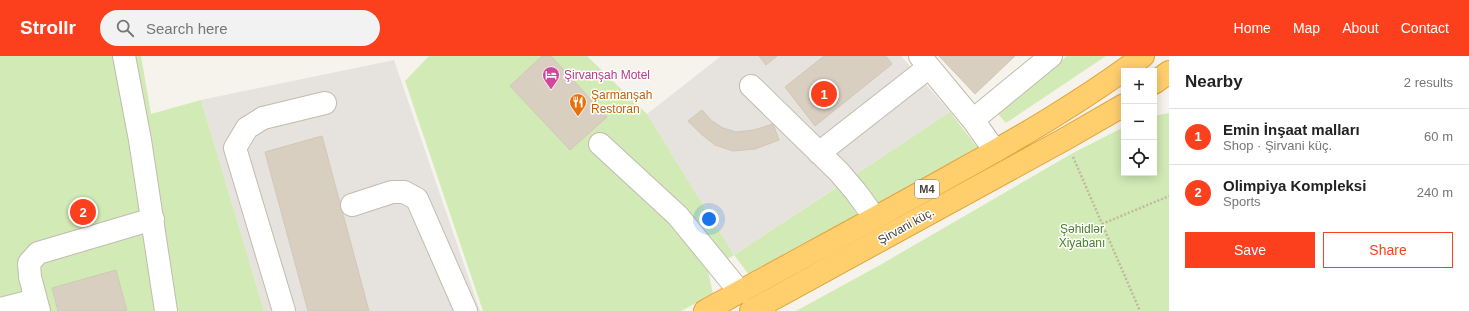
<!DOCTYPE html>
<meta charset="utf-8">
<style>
body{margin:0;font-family:Helvetica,sans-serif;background:#f2f2f2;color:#222}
.controls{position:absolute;right:12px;top:12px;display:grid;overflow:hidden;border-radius:0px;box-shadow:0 2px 10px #0003}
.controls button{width:36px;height:36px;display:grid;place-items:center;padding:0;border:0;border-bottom:1px solid #e0e0e0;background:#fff;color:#222;font:20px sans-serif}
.you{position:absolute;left:709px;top:163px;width:14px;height:14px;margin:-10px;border:3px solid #fff;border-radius:50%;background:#1a73e8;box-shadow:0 0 0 6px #1a73e833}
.badge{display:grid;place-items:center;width:26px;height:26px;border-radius:50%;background:#fc3f1d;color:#fff;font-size:13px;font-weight:700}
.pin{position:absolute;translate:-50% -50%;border:2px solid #fff;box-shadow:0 1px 4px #0006}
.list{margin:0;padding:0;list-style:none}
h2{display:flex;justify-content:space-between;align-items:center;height:52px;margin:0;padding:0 16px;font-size:17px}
h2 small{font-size:13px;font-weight:400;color:#767676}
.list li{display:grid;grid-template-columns:26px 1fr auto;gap:12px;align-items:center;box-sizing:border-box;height:56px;padding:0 16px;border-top:1px solid #e0e0e0}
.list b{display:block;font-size:15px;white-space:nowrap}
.list p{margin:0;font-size:13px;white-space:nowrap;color:#767676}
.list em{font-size:13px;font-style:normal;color:#767676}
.actions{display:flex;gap:8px;padding:12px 16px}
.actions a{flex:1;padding:9px 0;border:1px solid #fc3f1d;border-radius:0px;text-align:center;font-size:14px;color:#fc3f1d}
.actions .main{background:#fc3f1d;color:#fff}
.icon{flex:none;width:22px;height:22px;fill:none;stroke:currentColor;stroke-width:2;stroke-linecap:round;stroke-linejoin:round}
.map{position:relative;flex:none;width:1169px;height:255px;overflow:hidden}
header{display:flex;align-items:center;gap:24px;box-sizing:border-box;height:56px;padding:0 20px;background:#fc3f1d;color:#fff}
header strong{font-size:19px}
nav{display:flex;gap:22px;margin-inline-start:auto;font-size:14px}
.search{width:280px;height:36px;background:#f2f2f2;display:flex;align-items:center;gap:10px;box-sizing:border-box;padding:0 14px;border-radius:22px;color:#767676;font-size:15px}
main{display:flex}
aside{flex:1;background:#fff}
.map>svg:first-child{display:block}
</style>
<header>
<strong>Strollr</strong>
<div class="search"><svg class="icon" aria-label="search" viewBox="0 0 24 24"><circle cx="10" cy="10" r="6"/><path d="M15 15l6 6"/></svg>Search here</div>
<nav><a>Home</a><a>Map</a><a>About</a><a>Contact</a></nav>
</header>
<main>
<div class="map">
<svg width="1169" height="255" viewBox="0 0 1169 255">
<rect width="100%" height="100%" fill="#f6f3ec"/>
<!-- industrial -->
<path fill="#e6e2dd" d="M721 0H901L950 56 734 199 647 58Z
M394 4 480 255H264L201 44Z"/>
<!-- green -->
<path fill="#d2eab5" d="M0 0H141L151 58 201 44 264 255H0Z
M429 0H587L647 58 734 199 839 130 858 160 750 220 734 199 708 215 713 238 681 255H483L405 25Z
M1067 0H1106L1006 67 997 57Z
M950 56 977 91 878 149 855 119Z
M1169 57V255H796L880 209 1073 97 1124 71V117H1154V60Z"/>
<!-- building -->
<path fill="#d8cfc1" stroke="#d3c7b4" d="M542 0H551L607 61 570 94 510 30Z
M759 0H777L766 9Z
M824 0H886L892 8 815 70 785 31Z
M939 0H1015L975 38Z
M702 54 712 65 723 72 736 76 754 74 773 68 779 84 755 93 733 95 715 89 701 78 688 65Z
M322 80 369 255H308L265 96Z
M116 214 127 255H58L52 232Z"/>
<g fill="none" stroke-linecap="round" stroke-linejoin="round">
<!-- minor casing -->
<g stroke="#c2bbae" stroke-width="24">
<path id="minor" d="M124 0 140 84 166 255
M920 0 973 64 995 95
M751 30 839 116 856 136 875 162
M973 64 1051 0
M600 88 678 160 740 236
M819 97 929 11
M352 149 392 136H404L417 143 466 255
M0 253 36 244
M39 255 30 221 29 207 38 197 153 163
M284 255 235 92 247 72 263 62 325 47"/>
</g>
<!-- highway casing -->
<g stroke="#e0a43c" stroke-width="24">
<path id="highway" d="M1154 27 1169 16
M705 255C788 209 871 165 954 118 1019 82 1083 45 1143 0
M751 255 1065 83 1124 49"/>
</g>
<!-- path -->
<path stroke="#c4b79f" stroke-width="2.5" stroke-dasharray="2 2" stroke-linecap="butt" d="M1073 101 1140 255
M1102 168 1169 140"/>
<!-- minor -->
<use href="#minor" stroke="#fff" stroke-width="22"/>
<!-- highway -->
<use href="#highway" stroke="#ffcf6e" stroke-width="22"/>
</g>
<!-- icons -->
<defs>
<g id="hotel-pin" transform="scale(0.9)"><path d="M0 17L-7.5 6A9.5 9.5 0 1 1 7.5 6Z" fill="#d1479c" stroke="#fff"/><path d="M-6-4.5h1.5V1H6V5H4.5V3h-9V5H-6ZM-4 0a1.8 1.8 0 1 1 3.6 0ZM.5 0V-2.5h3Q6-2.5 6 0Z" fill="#fff"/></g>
<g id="restaurant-pin" transform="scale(0.9)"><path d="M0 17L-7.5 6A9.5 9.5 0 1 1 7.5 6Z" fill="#e8710a" stroke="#fff"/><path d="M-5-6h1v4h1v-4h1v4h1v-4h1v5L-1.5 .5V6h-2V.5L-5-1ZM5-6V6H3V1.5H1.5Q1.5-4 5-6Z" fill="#fff"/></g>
</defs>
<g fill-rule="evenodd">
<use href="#hotel-pin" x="551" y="19"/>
<use href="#restaurant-pin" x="578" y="46"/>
</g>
<g text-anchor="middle" stroke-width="3" stroke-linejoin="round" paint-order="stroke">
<!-- shield labels -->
<rect fill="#fff" stroke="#817c74" stroke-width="1" x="915" y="124" width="24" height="18" rx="3"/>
<g font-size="11" font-weight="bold" fill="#4b4439">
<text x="927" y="137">M4</text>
</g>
<!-- hotel labels -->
<g font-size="12" fill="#b23c85" stroke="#fff" text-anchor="start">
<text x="564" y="23">Şirvanşah Motel</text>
</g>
<!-- food labels -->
<g font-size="12" fill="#c56008" stroke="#fff" text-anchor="start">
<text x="591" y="43">Şarmanşah<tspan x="591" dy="14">Restoran</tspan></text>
</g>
<!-- street labels -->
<g font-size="12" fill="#4b4439" stroke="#fff">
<text transform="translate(906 170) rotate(-29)" y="4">Şirvani küç.</text>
</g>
<!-- park labels -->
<g font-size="12" fill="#4a7f2a" stroke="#fff">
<text x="1082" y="177">Şəhidlər<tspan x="1082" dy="14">Xiyabanı</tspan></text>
</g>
</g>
</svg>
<div class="controls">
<button>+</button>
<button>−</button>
<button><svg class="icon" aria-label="locate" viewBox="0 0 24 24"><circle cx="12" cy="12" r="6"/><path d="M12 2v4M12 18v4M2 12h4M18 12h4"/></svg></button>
</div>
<div class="you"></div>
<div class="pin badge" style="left:824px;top:38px">1</div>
<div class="pin badge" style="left:83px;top:156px">2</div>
</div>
<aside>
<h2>Nearby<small>2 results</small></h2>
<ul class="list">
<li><span class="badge">1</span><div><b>Emin İnşaat malları</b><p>Shop · Şirvani küç.</p></div><em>60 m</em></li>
<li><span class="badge">2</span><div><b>Olimpiya Kompleksi</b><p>Sports</p></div><em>240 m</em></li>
</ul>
<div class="actions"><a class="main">Save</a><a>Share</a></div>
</aside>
</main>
